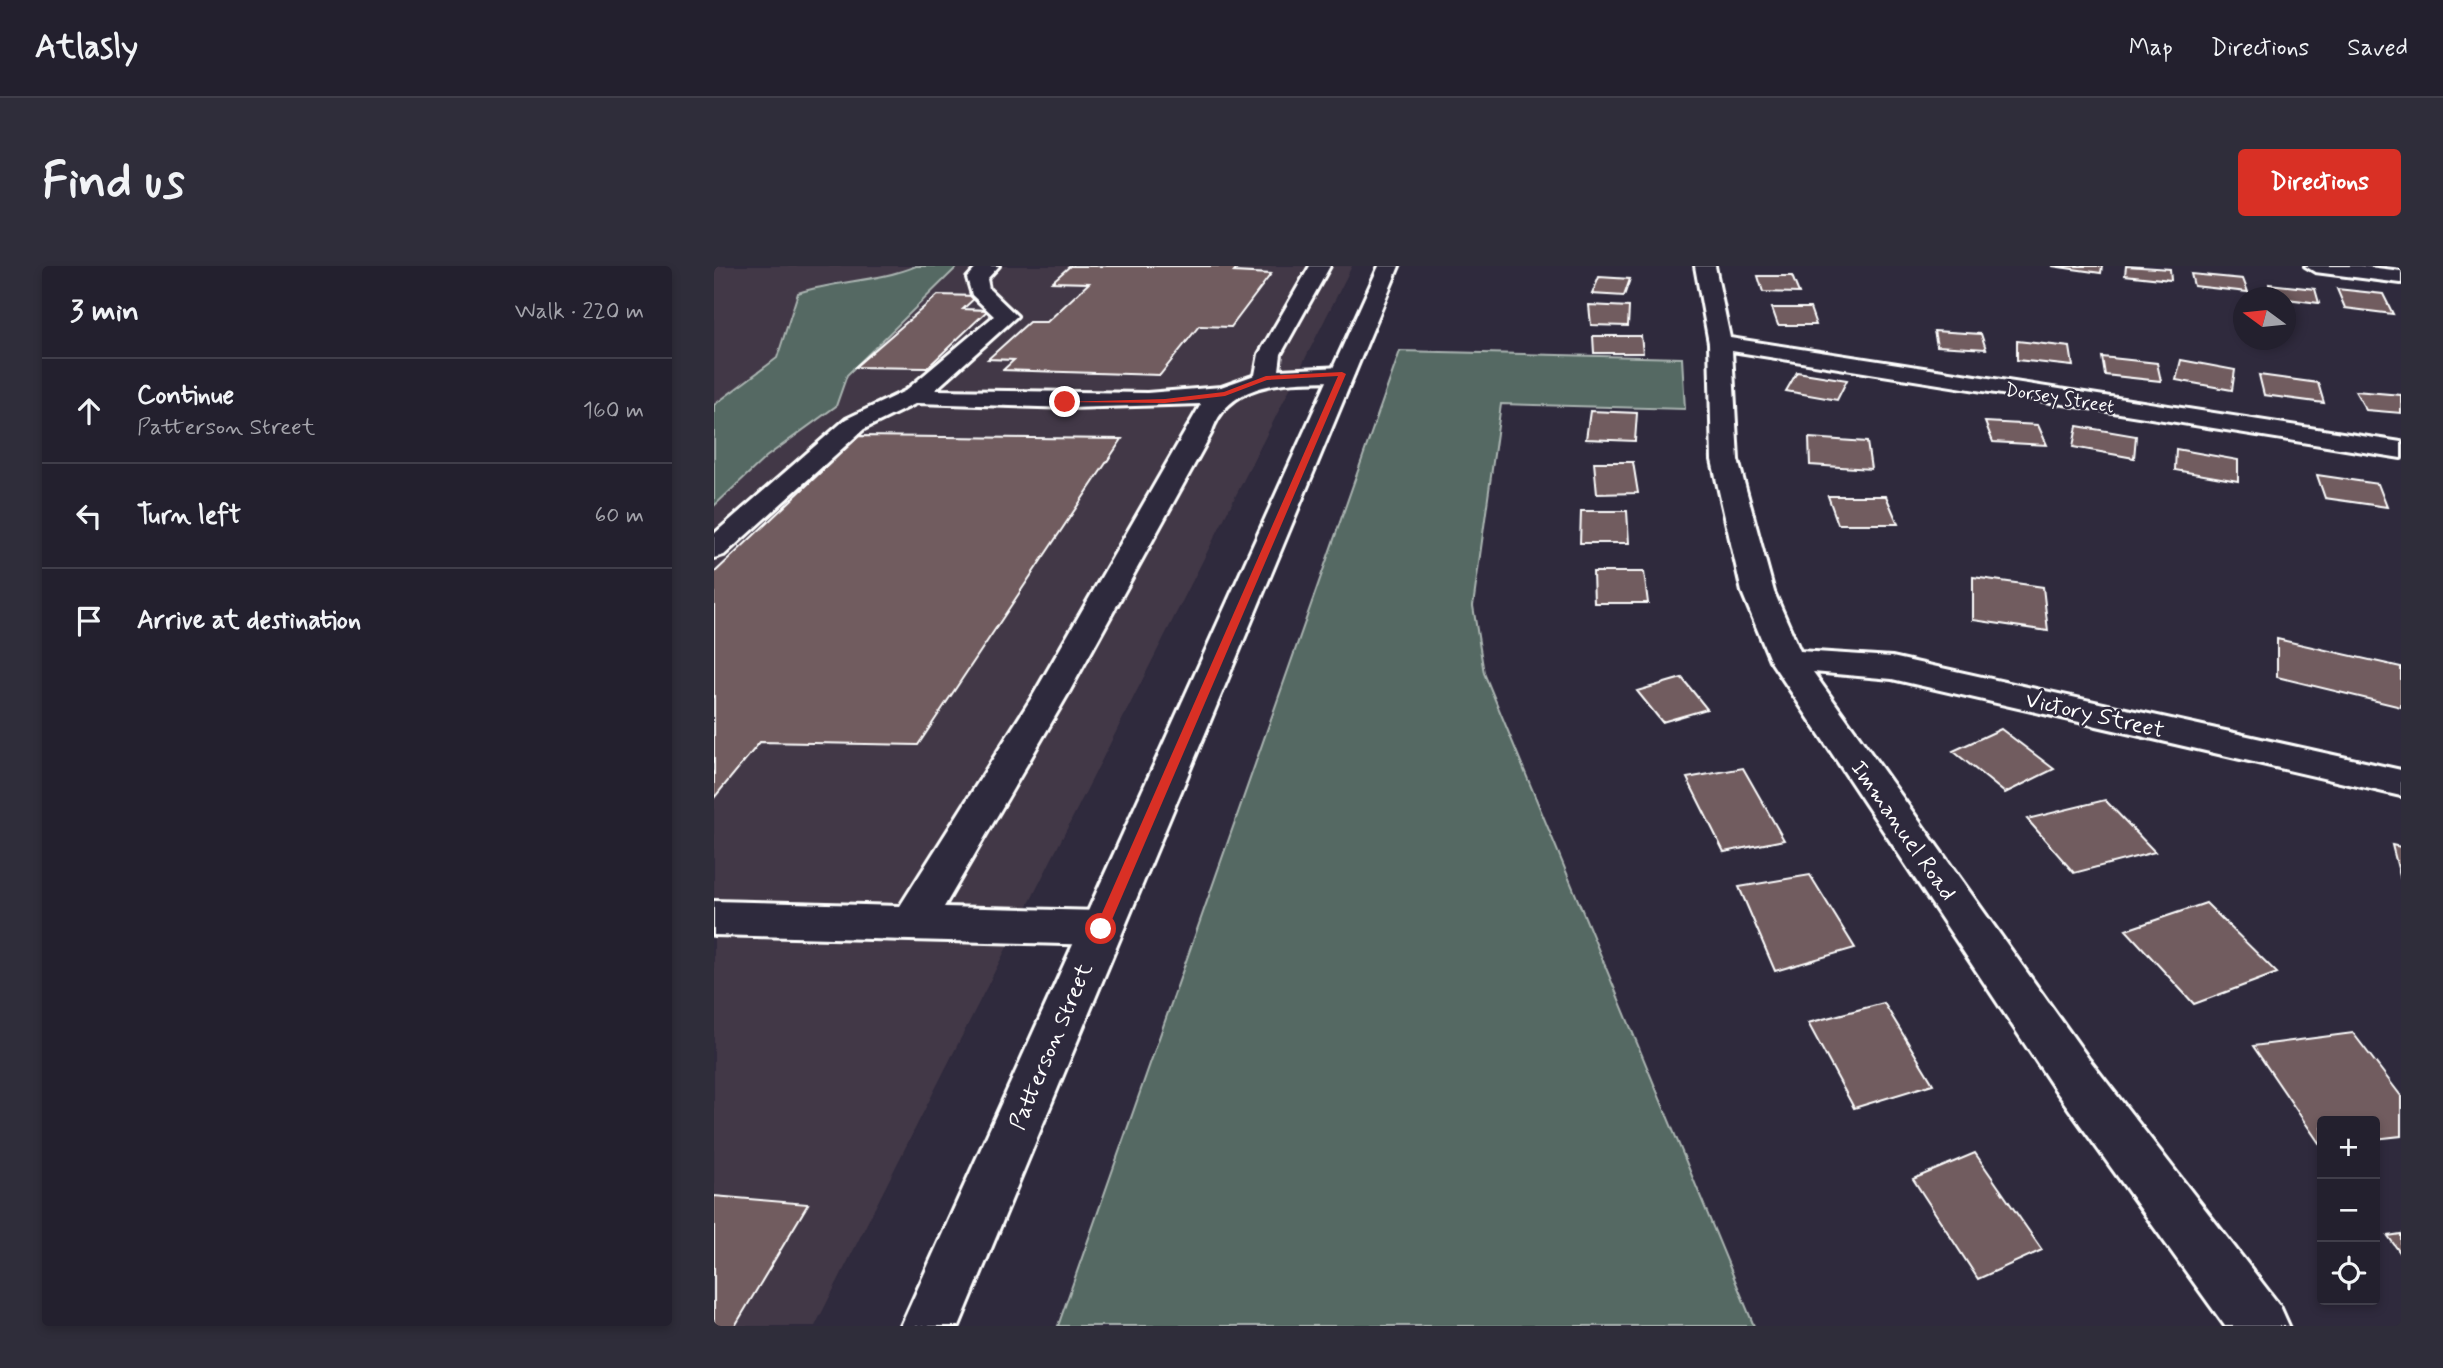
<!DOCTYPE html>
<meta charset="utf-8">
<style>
body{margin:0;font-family:Mynerve,sans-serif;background:#2f2d3a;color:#f1f3f6}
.controls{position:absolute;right:21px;bottom:21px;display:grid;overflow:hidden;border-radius:7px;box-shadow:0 4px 10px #0003}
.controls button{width:63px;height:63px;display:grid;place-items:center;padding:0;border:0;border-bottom:2px solid #403e4a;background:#23202e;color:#f1f3f6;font:35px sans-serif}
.compass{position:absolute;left:1519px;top:21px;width:63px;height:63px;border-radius:50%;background:#23202e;box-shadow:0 4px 10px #0003;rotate:285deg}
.stop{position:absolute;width:21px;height:21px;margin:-16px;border:5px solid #d93025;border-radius:50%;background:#fff}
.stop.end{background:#d93025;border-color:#fff;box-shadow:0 2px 7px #0008}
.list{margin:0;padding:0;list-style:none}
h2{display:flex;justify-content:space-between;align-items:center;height:91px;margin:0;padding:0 28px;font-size:30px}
h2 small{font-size:23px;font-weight:400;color:#a3a3aa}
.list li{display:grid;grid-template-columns:46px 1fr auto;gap:21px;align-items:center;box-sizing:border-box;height:105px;padding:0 28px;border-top:2px solid #403e4a}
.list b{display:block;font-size:26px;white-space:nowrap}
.list p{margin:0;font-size:23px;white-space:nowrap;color:#a3a3aa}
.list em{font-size:23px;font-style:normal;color:#a3a3aa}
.icon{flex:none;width:38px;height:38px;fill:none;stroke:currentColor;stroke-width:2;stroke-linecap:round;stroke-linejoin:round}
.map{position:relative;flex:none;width:1687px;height:1060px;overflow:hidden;border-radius:7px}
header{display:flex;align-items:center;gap:42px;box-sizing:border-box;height:98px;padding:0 35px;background:#23202e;border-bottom:2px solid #403e4a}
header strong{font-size:33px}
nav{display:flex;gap:38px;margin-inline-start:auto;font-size:24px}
.intro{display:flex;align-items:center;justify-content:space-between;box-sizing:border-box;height:168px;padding:0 42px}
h1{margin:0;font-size:49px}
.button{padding:18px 32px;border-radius:7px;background:#d93025;color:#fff;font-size:24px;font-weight:700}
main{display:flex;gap:42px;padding:0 42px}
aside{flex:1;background:#23202e;border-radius:7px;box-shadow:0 4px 10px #0003}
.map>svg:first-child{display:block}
</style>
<header>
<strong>Atlasly</strong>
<nav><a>Map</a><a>Directions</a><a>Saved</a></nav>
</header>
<div class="intro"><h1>Find us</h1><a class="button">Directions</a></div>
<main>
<aside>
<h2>3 min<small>Walk · 220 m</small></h2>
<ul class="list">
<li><svg class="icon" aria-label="ahead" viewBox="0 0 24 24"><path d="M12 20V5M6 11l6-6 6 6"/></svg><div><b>Continue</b><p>Patterson Street</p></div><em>160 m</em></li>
<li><svg class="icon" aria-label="left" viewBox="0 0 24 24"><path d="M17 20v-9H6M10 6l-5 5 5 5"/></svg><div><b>Turn left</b></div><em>60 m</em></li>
<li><svg class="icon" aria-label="arrive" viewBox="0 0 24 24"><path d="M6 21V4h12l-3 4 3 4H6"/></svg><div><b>Arrive at destination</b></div></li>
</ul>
</aside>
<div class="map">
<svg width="1687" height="1060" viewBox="0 0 1687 1060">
<rect width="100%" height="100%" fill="#2f2a3d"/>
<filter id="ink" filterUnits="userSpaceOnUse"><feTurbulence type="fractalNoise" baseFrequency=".0143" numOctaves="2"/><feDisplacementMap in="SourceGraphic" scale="14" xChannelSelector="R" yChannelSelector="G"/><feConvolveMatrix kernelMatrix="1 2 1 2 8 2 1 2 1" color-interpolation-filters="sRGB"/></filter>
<g filter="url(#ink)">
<!-- built -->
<path fill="#433947" d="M0 0H202L176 11 117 17 84 27 63 92 0 139Z
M244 0H638L101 1060H0V240L52 191 122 140 133 109Z"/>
<!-- green -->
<path fill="#546963" stroke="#aab4b1" stroke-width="2" d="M202 0H244L133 109 122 140 52 191 0 240V139L63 92 84 27C124 14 164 16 202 0Z
M686 85 968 92 971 143 787 138 759 340 770 407 1040 1060H344Z"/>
<!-- building -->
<path fill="#715b5f" stroke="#fff" stroke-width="2" d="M356 0H525L520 6 557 8 517 61 485 60 446 109 289 104 300 94 274 93 315 56H333L375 17 338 16Z
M1338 0H1388L1387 7Z
M1412 0 1456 3 1457 14 1411 9Z
M1477 8 1529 13 1534 26 1480 20Z
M1044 10H1078L1085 27 1049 26Z
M885 11 916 13 910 30 878 28Z
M1555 18 1601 23 1605 37 1557 31Z
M1623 23 1669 28 1679 48 1631 42Z
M224 29 263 30 249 43 274 44 213 102 141 101Z
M875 39 915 41 914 60 877 59Z
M1058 42H1096L1102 59H1064Z
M1220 65 1267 68 1272 83 1223 80Z
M879 70H927L929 87H880Z
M1303 75 1356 81 1359 100 1303 94Z
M1388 91 1443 97 1447 115 1391 109Z
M1467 94 1521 104 1518 124 1462 114Z
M1083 106 1133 114 1123 134 1072 125Z
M1545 109 1604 117 1610 137 1550 129Z
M1641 125 1687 129V147L1652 144Z
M876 145 923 147 921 175 872 173Z
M1271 156 1324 159 1333 179 1279 176Z
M1363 160 1422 170 1420 192 1359 181Z
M145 170 408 173 204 479 46 476 0 532V307Z
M1095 172 1153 176 1157 203 1096 199Z
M1462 183 1524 194V215L1461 204Z
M880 196H919L924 227 883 228Z
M1603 209 1664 218 1673 241 1611 232Z
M1114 230H1172L1184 258H1124Z
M867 245H913L915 277H866Z
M879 306H930L934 337H880Z
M1259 311 1329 321 1334 365 1259 354Z
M1563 373 1687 401V441L1563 411Z
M968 412 993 443 948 456 923 425Z
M1287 463 1340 503 1291 527 1239 485Z
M1029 502 1070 574 1010 586 973 512Z
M1391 534 1441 586 1360 607 1313 553Z
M1678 579 1687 581V614Z
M1096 609 1141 682 1061 705 1025 621Z
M1492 637 1563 707 1480 738 1412 664Z
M1170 737 1219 818 1140 842 1094 757Z
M1639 767 1687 830V870L1661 873V855H1608L1607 880 1539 780Z
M1261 887 1328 984 1264 1013 1199 913Z
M0 930 94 938 21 1060H0Z
M1687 968V988L1674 970Z"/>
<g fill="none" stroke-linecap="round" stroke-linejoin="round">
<!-- minor casing -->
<g stroke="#fff" stroke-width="6">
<path id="minor" d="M264 0H285L273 13 275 23 303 50 221 124 433 127 507 121 541 109 545 88 596 0H616L567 88 565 104 628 101 636 103 640 108 636 113 628 115C579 116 515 111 497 168L354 428 230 641 387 645 402 650 409 662 402 674 387 679 0 669V635L186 640 320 428 487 138 355 142 203 137 150 163 10 289 0 292V268L132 153 191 125 280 50 258 29 253 12Z
M981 0H1001L1016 72 1687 176V192L1018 85 1024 194 1060 326 1086 385 1178 391 1687 504V530L1178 413 1099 406 1374 792 1566 1040 1575 1060H1511L1340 822 1056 394 1028 326 998 194 995 77Z
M1591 0H1647L1687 5V17L1601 6Z"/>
</g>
<!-- major casing -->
<g stroke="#fff" stroke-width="6">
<path id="major" d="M665 0H685L245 1060H187Z"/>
</g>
<!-- minor -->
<use href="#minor" fill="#2f2a3d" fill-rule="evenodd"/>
<!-- major -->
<use href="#major" fill="#2f2a3d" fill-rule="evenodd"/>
</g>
</g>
<!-- route -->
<path fill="#d93025" d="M628 106 632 108 394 663 392 666H383L381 663 624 110 553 114 511 130 451 137 347 136 451 133 510 126 552 110Z"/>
<g text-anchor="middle" stroke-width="5" stroke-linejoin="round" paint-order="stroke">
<!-- far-street labels -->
<g font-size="19" fill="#fff" stroke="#2f2a3d">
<text transform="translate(1346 131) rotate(9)" y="7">Dorsey Street</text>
</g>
<!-- street labels -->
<g font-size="23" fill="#fff" stroke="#2f2a3d">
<text transform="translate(1381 448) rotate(13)" y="8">Victory Street</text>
<text transform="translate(1190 564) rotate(55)" y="8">Immanuel Road</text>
<text transform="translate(336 780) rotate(-67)" y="8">Patterson Street</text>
</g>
</g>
</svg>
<div class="controls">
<button>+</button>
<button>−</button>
<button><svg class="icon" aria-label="locate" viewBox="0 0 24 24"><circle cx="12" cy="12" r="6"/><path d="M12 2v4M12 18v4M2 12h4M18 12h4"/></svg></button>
</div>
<svg class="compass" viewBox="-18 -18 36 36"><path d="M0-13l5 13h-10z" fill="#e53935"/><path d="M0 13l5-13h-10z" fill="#a3a3aa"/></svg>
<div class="stop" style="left:387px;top:663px"></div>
<div class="stop end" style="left:351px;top:136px"></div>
</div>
</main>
